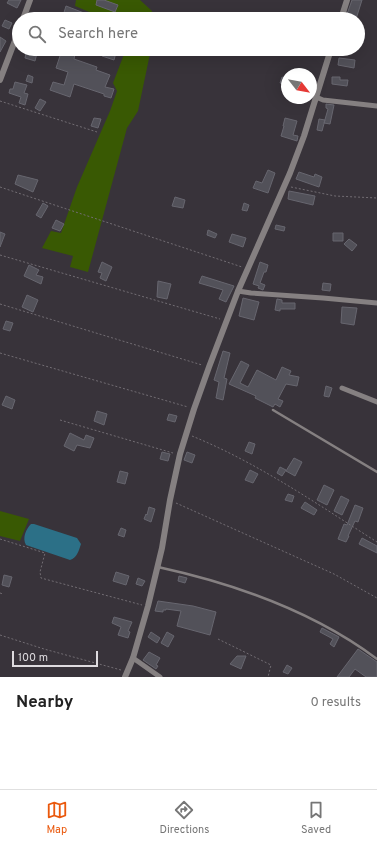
<!DOCTYPE html>
<style>
body{margin:0;font-family:Overpass,sans-serif;background:#f2f2f2;color:#222}
.compass{position:absolute;left:281px;top:68px;width:36px;height:36px;border-radius:50%;background:#fff;box-shadow:0 4px 16px #0002;rotate:121deg}
.scale{position:absolute;left:12px;bottom:10px;width:86px;box-sizing:border-box;padding-left:4px;border:2px solid #dedbdf;border-top:0;font-size:11px;line-height:14px;white-space:nowrap;color:#dedbdf;-webkit-text-stroke:3px #38333a;paint-order:stroke}
.list{margin:0;padding:0;list-style:none}
h2{display:flex;justify-content:space-between;align-items:center;height:52px;margin:0;padding:0 16px;font-size:17px}
h2 small{font-size:13px;font-weight:400;color:#767676}
.icon{flex:none;width:22px;height:22px;fill:none;stroke:currentColor;stroke-width:2;stroke-linecap:round;stroke-linejoin:round}
.map{position:relative;flex:none;width:377px;height:677px;overflow:hidden}
.search{position:absolute;background:#fff;box-shadow:0 4px 16px #0002;left:12px;right:12px;top:12px;height:44px;display:flex;align-items:center;gap:10px;box-sizing:border-box;padding:0 14px;border-radius:22px;color:#767676;font-size:15px}
.sheet{height:112px;background:#fff}
nav{display:flex;justify-content:space-around;align-items:center;box-sizing:border-box;height:56px;border-top:1px solid #e0e0e0;background:#fff;font-size:11px;color:#767676}
nav a{display:grid;justify-items:center;gap:2px}
nav .on{color:#ea580c}
.map>svg:first-child{display:block}
</style>
<div class="map">
<svg width="377" height="677" viewBox="0 0 377 677">
<rect width="100%" height="100%" fill="#38333a"/>
<!-- green -->
<path fill="#395903" d="M76 0H140L152 11 153 19H106L75 6Z
M126 49H151L138 111 127 128 88 272 70 267 73 256 42 248 51 231 61 233 77 187 110 111 117 91 113 83Z
M0 511 29 519 20 541 0 536Z"/>
<!-- water -->
<path fill="#2c7087" d="M31 524H34L77 538 81 544C79 550 77 558 70 560L26 545C22 538 26 529 31 524Z"/>
<!-- building -->
<path fill="#525159" stroke="#67666f" d="M9 0H21L17 8 7 3Z
M97 0H104L118 5 115 12 96 5Z
M352 0H362L356 19 346 17Z
M66 6 97 18V19H62Z
M5 20 12 23 9 29 2 26Z
M0 37 6 41 0 52Z
M27 49H38L35 61 25 58Z
M104 49H117L114 60 102 56Z
M62 50 75 54 74 59 97 67 96 70 110 75 105 87 114 89 111 98 104 96V94L74 84 70 97 50 90 53 82 64 85 68 72 56 68Z
M339 58 355 60 354 68 338 65Z
M28 75 33 77 32 83 26 81Z
M282 77 287 79V85L280 83Z
M332 77H340V80H348L347 86 332 84Z
M15 82 27 85 24 93 28 94 25 105 19 103 21 97 9 93 10 89H13Z
M40 99 46 102 40 111 35 108Z
M326 104 334 105 330 124 324 123 328 109 326 108Z
M94 118 101 119 98 128 91 126Z
M285 118 297 121 293 135 298 136 297 141 281 136 284 126H283Z
M319 119 325 120 322 131 317 130Z
M268 170 275 173 268 193 253 188 256 181 262 183Z
M299 172 314 177 315 174 322 177 319 187 296 179Z
M18 175 38 180 33 192 15 184Z
M289 191 315 196 313 205 288 199Z
M175 197 185 200 183 208 172 206Z
M43 203 48 206 41 218 36 215Z
M244 203 249 205 247 211 242 210Z
M56 220 64 224 60 231 52 228Z
M276 225 285 227 284 231 275 229Z
M208 230 217 234 215 238 207 235Z
M0 232 5 234 0 247Z
M333 233H343V241H333Z
M232 234 246 238 243 247 229 242Z
M349 239 357 245 352 251 344 244Z
M102 262 112 267 106 281 100 278 102 273 98 272Z
M260 262 268 265 266 272H264L260 283 265 285 263 290 258 288 259 286 253 284Z
M29 265 39 270 36 275 43 277 41 284 24 276Z
M202 276 234 286 226 302 219 299 223 290 199 283Z
M158 281 171 284 167 299 157 297Z
M323 283 331 284 330 291 322 290Z
M27 295 38 300 33 312 22 307Z
M243 298 259 302 254 320 239 316Z
M277 299 282 300V303H295V309H280V311L275 310Z
M342 307 357 308 354 325 341 323Z
M6 321 13 323 10 331 3 329Z
M223 351 230 353 224 378 227 379 223 400 216 398 219 382 214 380Z
M241 361 249 365 240 383 248 387 257 370 276 380 282 367 291 371 289 375 299 377 297 386 286 384 278 399 283 401 280 407 275 404 273 407 255 398 256 396 229 384Z
M326 386 332 388 329 397 324 396Z
M6 396 15 400 12 409 2 405Z
M97 411 107 414 104 425 94 421Z
M169 414 177 416 175 422 167 420Z
M70 433 84 440 86 435 94 438 90 448 77 445 74 451 64 446Z
M249 442 255 444 252 454 245 451Z
M162 452 170 454 168 461 160 459Z
M187 452 195 455 192 463 184 460Z
M294 458 302 462 295 476 286 471Z
M280 467 286 470 282 476 277 473Z
M250 470 258 474 253 483 245 480Z
M120 471 128 473 125 484 117 482Z
M324 485 334 490 327 505 317 500Z
M288 494 294 496 292 502 285 500Z
M341 496 349 500 342 515 334 511Z
M305 502 317 510 314 515 301 508Z
M355 505 363 508 358 522 355 521 348 536H349L346 542 338 539 344 524 347 525Z
M149 507 155 509 151 522 144 519 146 514 147 515Z
M121 528 126 530 124 537 118 535Z
M362 538 377 546V553L359 544Z
M116 572 129 576 126 585 113 581Z
M4 575 12 577 9 587 2 585Z
M179 576 187 578 185 583 178 581Z
M138 578 145 581 142 586 136 584Z
M158 601 193 606 216 612 210 635 177 626 181 611 166 609V610H163V612L155 611Z
M114 617 132 622 128 631 130 632 128 638 118 635 121 627 112 623Z
M322 628 339 637 334 647 330 644 333 639 320 632Z
M151 632 160 638 157 643 148 637Z
M167 632 174 636 168 647 161 643Z
M358 649 377 662V677H366L355 669 349 677H337Z
M149 652 160 658 156 665 158 666 156 669 143 660Z
M237 656H246L241 669 230 664Z
M287 665 292 668 288 674 283 672Z"/>
<g fill="none" stroke-linecap="round" stroke-linejoin="round">
<!-- path -->
<path stroke="#726d73" stroke-width="1" stroke-dasharray="2 2" stroke-linecap="butt" d="M0 101 97 132
M0 187 242 267
M291 187 335 196 377 198
M0 255 220 319
M0 304 202 365
M0 353 188 407
M60 420 173 453
M192 436C258 463 317 504 377 542
M176 503 334 574 377 598
M0 539 45 553 40 572 41 578 142 605
M0 593 3 594
M0 635 44 649 121 670
M218 639 271 665 268 677"/>
<!-- service -->
<path stroke="#858081" stroke-width="2.5" d="M273 410 377 472
M158 567C236 584 313 611 377 659"/>
<!-- minor -->
<path stroke="#858081" stroke-width="5" d="M316 97 323 100 377 106
M238 291 251 293 323 298 377 303
M342 388 377 402
M133 658 160 677"/>
<!-- tertiary -->
<path stroke="#858081" stroke-width="6" d="M23 19 30 0
M341 19 347 0
M0 80 19 30
M125 677 133 658 148 606 162 548 170 500 180 454 194 409 209 367 238 291 290 173 304 136 331 49"/>
</g>
</svg>
<svg class="compass" viewBox="-18 -18 36 36"><path d="M0-13l5 13h-10z" fill="#e53935"/><path d="M0 13l5-13h-10z" fill="#767676"/></svg>
<div class="scale">100 m</div>
<div class="search"><svg class="icon" aria-label="search" viewBox="0 0 24 24"><circle cx="10" cy="10" r="6"/><path d="M15 15l6 6"/></svg>Search here</div>
</div>
<section class="sheet">
<h2>Nearby<small>0 results</small></h2>
<ul class="list">
</ul>
</section>
<nav>
<a class="on"><svg class="icon" aria-label="map" viewBox="0 0 24 24"><path d="M3 6l6-2 6 2 6-2v14l-6 2-6-2-6 2zM9 4v14M15 6v14"/></svg>Map</a>
<a><svg class="icon" aria-label="directions" viewBox="0 0 24 24"><path d="M12 3l9 9-9 9-9-9zM9 14v-3h6M13 9l2 2-2 2"/></svg>Directions</a>
<a><svg class="icon" aria-label="saved" viewBox="0 0 24 24"><path d="M7 4h10v16l-5-4-5 4z"/></svg>Saved</a>
</nav>
